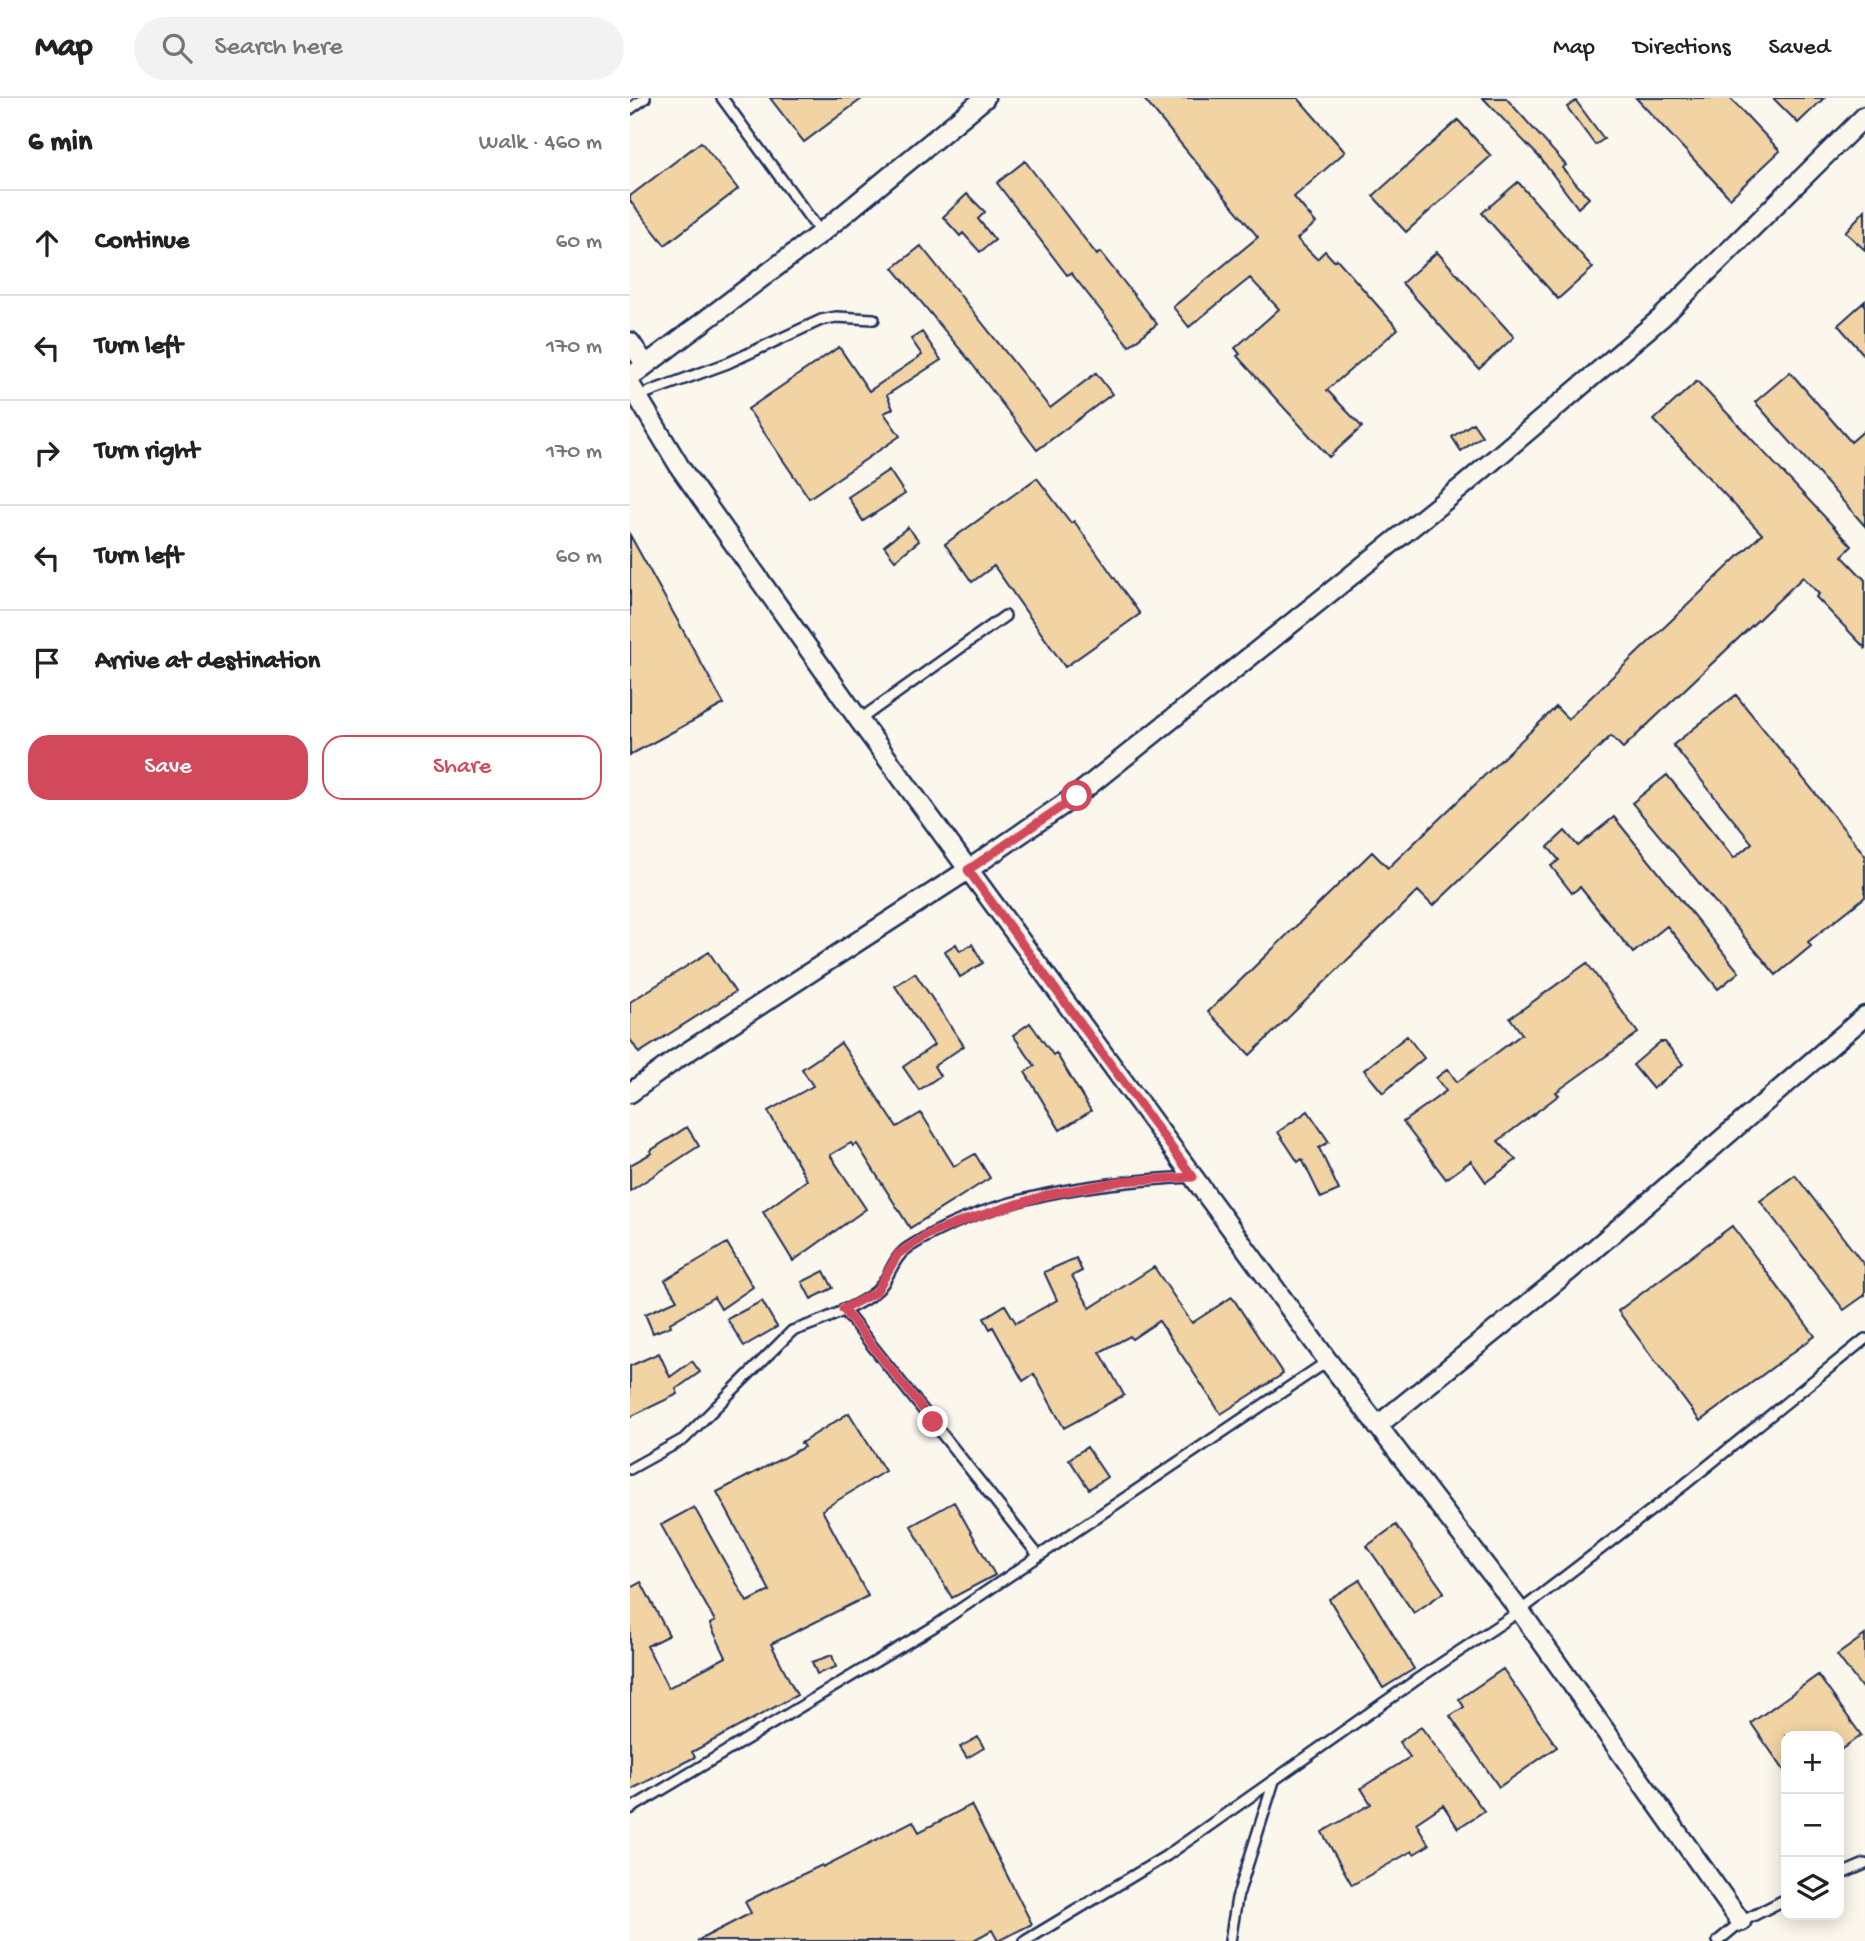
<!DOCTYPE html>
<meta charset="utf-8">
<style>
body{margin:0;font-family:"Gochi Hand",sans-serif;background:#f2f2f2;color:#222}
.controls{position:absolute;right:21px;bottom:21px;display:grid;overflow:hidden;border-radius:14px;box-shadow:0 4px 18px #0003}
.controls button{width:63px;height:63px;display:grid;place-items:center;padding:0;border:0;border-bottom:2px solid #e0e0e0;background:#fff;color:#222;font:35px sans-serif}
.stop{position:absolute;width:21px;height:21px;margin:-16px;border:5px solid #d1495b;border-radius:50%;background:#fff}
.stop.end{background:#d1495b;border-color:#fff;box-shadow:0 2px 7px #0008}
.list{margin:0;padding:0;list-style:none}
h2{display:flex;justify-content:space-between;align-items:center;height:91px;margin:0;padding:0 28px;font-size:30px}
h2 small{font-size:23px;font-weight:400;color:#767676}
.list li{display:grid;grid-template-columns:46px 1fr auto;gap:21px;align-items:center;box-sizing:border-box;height:105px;padding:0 28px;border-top:2px solid #e0e0e0}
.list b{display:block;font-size:26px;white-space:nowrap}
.list em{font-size:23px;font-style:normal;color:#767676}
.actions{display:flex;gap:14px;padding:21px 28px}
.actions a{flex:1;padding:16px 0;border:2px solid #d1495b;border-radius:21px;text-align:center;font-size:24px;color:#d1495b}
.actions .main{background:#d1495b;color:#fff}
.icon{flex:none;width:38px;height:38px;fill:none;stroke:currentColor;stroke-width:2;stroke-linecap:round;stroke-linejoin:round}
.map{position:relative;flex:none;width:1235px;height:1843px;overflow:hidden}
header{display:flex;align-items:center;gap:42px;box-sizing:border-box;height:98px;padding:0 35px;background:#fff;border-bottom:2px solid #e0e0e0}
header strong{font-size:33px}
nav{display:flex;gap:38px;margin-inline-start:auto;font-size:24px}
.search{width:490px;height:63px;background:#f2f2f2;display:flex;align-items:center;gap:18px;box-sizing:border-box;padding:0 24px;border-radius:38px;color:#767676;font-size:26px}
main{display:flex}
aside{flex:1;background:#fff}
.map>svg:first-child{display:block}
</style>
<header>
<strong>Map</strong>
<div class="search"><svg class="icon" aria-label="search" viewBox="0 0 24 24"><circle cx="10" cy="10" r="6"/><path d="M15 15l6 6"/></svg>Search here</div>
<nav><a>Map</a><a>Directions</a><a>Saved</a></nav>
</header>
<main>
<aside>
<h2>6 min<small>Walk · 460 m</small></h2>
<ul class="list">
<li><svg class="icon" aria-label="ahead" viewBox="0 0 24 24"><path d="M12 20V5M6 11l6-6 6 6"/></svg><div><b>Continue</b></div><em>60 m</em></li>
<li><svg class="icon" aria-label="left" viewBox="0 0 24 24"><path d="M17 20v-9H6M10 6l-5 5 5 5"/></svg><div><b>Turn left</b></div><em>170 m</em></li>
<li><svg class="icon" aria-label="right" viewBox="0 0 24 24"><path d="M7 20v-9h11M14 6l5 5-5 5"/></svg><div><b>Turn right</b></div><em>170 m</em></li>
<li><svg class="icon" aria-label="left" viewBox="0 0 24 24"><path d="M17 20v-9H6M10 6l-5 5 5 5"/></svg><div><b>Turn left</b></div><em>60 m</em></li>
<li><svg class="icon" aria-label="arrive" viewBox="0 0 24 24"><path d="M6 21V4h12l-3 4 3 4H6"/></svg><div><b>Arrive at destination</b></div></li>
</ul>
<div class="actions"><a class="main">Save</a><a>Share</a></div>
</aside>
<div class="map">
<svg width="1235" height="1843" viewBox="0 0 1235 1843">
<rect width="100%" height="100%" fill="#fbf7ec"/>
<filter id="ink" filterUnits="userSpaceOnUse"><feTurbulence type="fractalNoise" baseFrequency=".0143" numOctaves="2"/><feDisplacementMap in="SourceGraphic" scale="14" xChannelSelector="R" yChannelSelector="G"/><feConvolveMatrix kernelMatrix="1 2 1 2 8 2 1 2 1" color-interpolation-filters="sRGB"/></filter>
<g filter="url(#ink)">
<!-- building -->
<path fill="#f1d3a4" stroke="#1b2f5e" stroke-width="2" d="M140 0H233L174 44Z
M513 0H668L715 54 664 99 686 125 667 141 687 161 695 153 704 163 707 161 768 231 697 292 732 329 699 359 607 258 610 256 605 250 649 211 620 180 559 229 543 209 628 139Z
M853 0H876L936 67 932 70 959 100 948 110 911 61Z
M1006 0H1100L1150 53 1100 100Z
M1143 0H1194L1168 25Z
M946 3 974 41 965 47 937 9Z
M828 22 861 58 776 134 743 98Z
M71 44 108 91 35 147 0 103V98Z
M395 63 467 157 470 154 527 226 499 248 441 175 437 177 367 85Z
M888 84 963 170 928 201 852 115Z
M337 96 355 114 348 121 365 142 350 154 333 135 330 138 313 119Z
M1235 112V152L1215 134Z
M291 148 420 310 466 275 482 296 407 352 339 262 263 170Z
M807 154 884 239 849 271 772 185Z
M1235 203V258L1208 227Z
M292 234 311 262 257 297 263 311 254 315 270 338 179 400 118 311 209 249 239 293 292 257 281 241Z
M1160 274 1221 344 1235 332V428L1125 304Z
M1067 283 1222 448 1212 458 1235 482V550L1186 499 1189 496 1173 479 993 650 981 638 803 808 788 793 620 957 578 914 742 754 758 770 926 609 938 621 1132 436 1024 322Z
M843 325 852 338 831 353 822 339Z
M259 372 275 396 233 423 218 399Z
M407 380 441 425 444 423 510 516 435 569 364 468 342 484 315 446Z
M278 429 289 443 265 462 254 448Z
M0 437 94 606 0 657Z
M1106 597 1235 757V799L1178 844 1181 848 1146 877 1002 705 1037 677 1104 760 1122 745 1043 647Z
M984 719 1109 874 1088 891 1037 828 1003 855 950 789 942 795 921 768 929 762 918 749 935 733 948 748Z
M326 846 330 853 342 846 353 865 330 879 315 853Z
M79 854 105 894 9 955 0 941V904Z
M957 865 1008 935 926 994 929 997 868 1043 886 1062 856 1084 841 1063 816 1081 773 1024 816 993 806 980 818 971 827 984 892 936 880 920Z
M285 875 334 948 304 968 310 978 289 992 273 969 304 947 265 888Z
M400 925 423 957 426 955 461 1013 430 1032 395 974 405 968 383 937Z
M777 938 794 960 753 995 734 972Z
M1030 944H1035L1053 966 1023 991 1003 967Z
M211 945 267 1029 291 1015 324 1068 345 1056 360 1080 280 1130 227 1046 223 1048 221 1045 200 1057 236 1111 163 1163 133 1114 177 1082 138 1013 183 988 172 971Z
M678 1013 699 1044 689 1050 709 1092 691 1100 672 1061 668 1064 648 1034Z
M57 1029 69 1048 0 1093V1067L22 1055 20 1053Z
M1165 1077 1235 1168V1197L1214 1212 1130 1103Z
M1102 1128 1185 1238 1070 1323 988 1213Z
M97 1145 123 1189 91 1211 84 1199 40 1225 41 1228 23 1235 15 1216 47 1202 35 1182Z
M446 1160 452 1173 442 1178 460 1210 524 1169 562 1225 602 1199 653 1276 591 1316 529 1223 502 1241 500 1238 470 1254 494 1297 434 1330 404 1276 393 1283 363 1229 360 1231 354 1220 375 1207 386 1225 427 1202 414 1174Z
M194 1173 203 1190 181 1201 172 1184Z
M132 1203 147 1229 114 1248 97 1221Z
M29 1255 40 1279 62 1263 70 1274 46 1291 48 1296 0 1319V1268Z
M219 1315 255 1373 192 1412 238 1498 141 1546 167 1597 62 1654 65 1659 0 1692V1490L11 1484 39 1537 17 1548 38 1590 96 1559 80 1526 85 1523 31 1427 64 1409 117 1504 140 1493 87 1394 174 1349 171 1345Z
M457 1349 477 1379 459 1391 439 1361Z
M324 1404 365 1477 322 1500 281 1428Z
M766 1427 814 1494 784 1515 737 1448Z
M730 1482 784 1571 753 1590 699 1501Z
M1235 1537V1594L1207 1557Z
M202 1557 206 1569 187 1576 182 1564Z
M873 1571 927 1649 869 1689 820 1618 834 1609 829 1601Z
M1188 1577 1231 1637 1209 1653V1638H1156V1675L1121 1625Z
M791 1629 854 1713 828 1730 813 1707 786 1725 799 1747 784 1756 782 1753 722 1787 692 1734 741 1706 731 1690 780 1659 769 1644Z
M348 1639 354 1650 337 1660 330 1649Z
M341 1707 402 1826 368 1843 362 1832 342 1843H67L121 1815 115 1804 135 1794 192 1767 193 1769 283 1723 289 1734Z"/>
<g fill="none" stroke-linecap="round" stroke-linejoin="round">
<!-- lane casing -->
<g stroke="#1b2f5e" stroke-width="14">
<path id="lane" d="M92 0 191 135
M0 11 15 0
M8 298 98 265 191 222 206 219 244 221
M229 622 375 518
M213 1211 408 1457
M0 1371 54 1341 162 1233C184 1226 227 1209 244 1195 260 1183 261 1160 279 1149 361 1097 468 1084 562 1079
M0 1711 305 1528 698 1263
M1209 1777 1235 1766
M395 1843 536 1758 789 1580 890 1513 1054 1387 1235 1241
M600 1843 607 1800 644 1683
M1088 1843 1111 1824 1156 1801"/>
</g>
<!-- street casing -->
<g stroke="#1b2f5e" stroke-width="23">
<path id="street" d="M0 244 16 267
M0 279 191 135 355 0
M0 286 51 371 229 622 698 1263 890 1513 1111 1824
M0 995 45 962 338 772 447 697 833 388 1031 220 1235 18
M747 1328 940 1172 1235 918"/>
</g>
<!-- lane -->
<use href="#lane" stroke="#fbf7ec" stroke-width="9"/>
<!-- street -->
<use href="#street" stroke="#fbf7ec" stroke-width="18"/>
</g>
</g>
<g fill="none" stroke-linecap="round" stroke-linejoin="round" filter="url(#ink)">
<!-- route -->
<path stroke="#d1495b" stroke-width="9" d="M303 1324 213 1211 246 1194 268 1156 299 1136 336 1122 416 1097 492 1083 563 1079 338 772 447 698"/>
</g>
</svg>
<div class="controls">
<button>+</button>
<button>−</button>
<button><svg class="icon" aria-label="layers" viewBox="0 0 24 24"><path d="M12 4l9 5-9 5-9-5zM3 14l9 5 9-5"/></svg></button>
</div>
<div class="stop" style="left:447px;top:698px"></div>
<div class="stop end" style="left:303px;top:1324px"></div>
</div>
</main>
